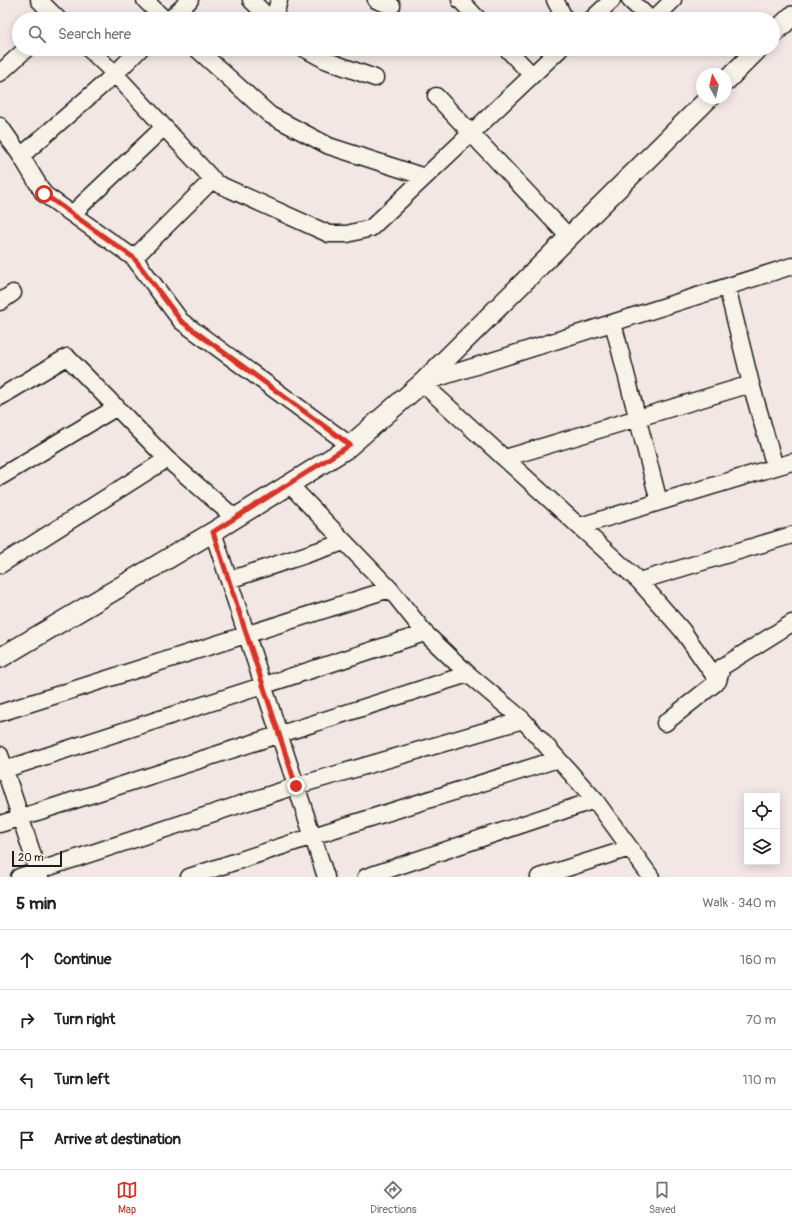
<!DOCTYPE html>
<meta charset="utf-8">
<style>
body{margin:0;font-family:Pangolin,sans-serif;background:#f6f6f6;color:#222}
.controls{position:absolute;right:12px;bottom:12px;display:grid;overflow:hidden;border-radius:0px;box-shadow:0 2px 10px #0003}
.controls button{width:36px;height:36px;display:grid;place-items:center;padding:0;border:0;border-bottom:1px solid #e0e0e0;background:#fff;color:#222;font:20px sans-serif}
.compass{position:absolute;left:696px;top:68px;width:36px;height:36px;border-radius:50%;background:#fff;box-shadow:0 2px 10px #0003;rotate:352deg}
.scale{position:absolute;left:12px;bottom:10px;width:50px;box-sizing:border-box;padding-left:4px;border:2px solid #1c1c1c;border-top:0;font-size:11px;line-height:14px;white-space:nowrap;color:#1c1c1c;-webkit-text-stroke:3px #f7f3e8;paint-order:stroke}
.stop{position:absolute;width:12px;height:12px;margin:-9px;border:3px solid #d93025;border-radius:50%;background:#fff}
.stop.end{background:#d93025;border-color:#fff;box-shadow:0 1px 4px #0008}
.list{margin:0;padding:0;list-style:none}
h2{display:flex;justify-content:space-between;align-items:center;height:52px;margin:0;padding:0 16px;font-size:17px}
h2 small{font-size:13px;font-weight:400;color:#767676}
.list li{display:grid;grid-template-columns:26px 1fr auto;gap:12px;align-items:center;box-sizing:border-box;height:60px;padding:0 16px;border-top:1px solid #e0e0e0}
.list b{display:block;font-size:15px;white-space:nowrap}
.list em{font-size:13px;font-style:normal;color:#767676}
.icon{flex:none;width:22px;height:22px;fill:none;stroke:currentColor;stroke-width:2;stroke-linecap:round;stroke-linejoin:round}
.map{position:relative;flex:none;width:792px;height:877px;overflow:hidden}
.search{position:absolute;background:#fff;box-shadow:0 2px 10px #0003;left:12px;right:12px;top:12px;height:44px;display:flex;align-items:center;gap:10px;box-sizing:border-box;padding:0 14px;border-radius:22px;color:#767676;font-size:15px}
.sheet{height:292px;background:#fff}
nav{display:flex;justify-content:space-around;align-items:center;box-sizing:border-box;height:56px;border-top:1px solid #e0e0e0;background:#fff;font-size:11px;color:#767676}
nav a{display:grid;justify-items:center;gap:2px}
nav .on{color:#d93025}
.map>svg:first-child{display:block}
</style>
<div class="map">
<svg width="792" height="877" viewBox="0 0 792 877">
<rect width="100%" height="100%" fill="#f3e7e6"/>
<filter id="ink" filterUnits="userSpaceOnUse"><feTurbulence type="fractalNoise" baseFrequency=".025" numOctaves="2"/><feDisplacementMap in="SourceGraphic" scale="8" xChannelSelector="R" yChannelSelector="G"/><feConvolveMatrix kernelMatrix="1 2 1 2 8 2 1 2 1" color-interpolation-filters="sRGB"/></filter>
<g filter="url(#ink)">
<g fill="none" stroke-linecap="round" stroke-linejoin="round">
<!-- minor casing -->
<g stroke="#1c1c1c" stroke-width="19">
<path id="minor" d="M39 0 58 19
M145 0 164 19
M251 0 270 19
M376 0 392 6
M460 0 478 19
M555 0 565 19
M630 0 650 19
M170 19 190 0
M274 19 279 0
M592 19 612 0
M654 19 673 0
M89 49 115 74 216 183 329 234H347L371 228 560 49
M197 49 270 115 329 146 425 177
M305 49 325 60 375 78
M507 49 532 75
M0 73 26 49
M436 96 569 237
M0 126 21 156 44 194 134 258 181 321 350 445
M21 156 115 74 140 49
M72 214 164 127
M134 258 213 179
M727 287 751 384 775 467
M0 302 13 293
M613 323 659 502
M0 397 67 357 167 459 235 518
M505 458 751 384
M0 477 117 407
M289 484 390 589 425 633 468 674 523 720 595 800 651 877
M580 526 792 462
M213 532 326 877
M0 565 167 459
M229 580 344 542
M639 581 792 535
M718 681 682 630 639 581 422 383 792 266
M0 713 390 589
M665 723 718 681 722 667 792 623
M0 755 40 877
M0 771 425 633
M0 824 468 674
M19 877 296 786 523 720
M189 877 313 836 558 759
M366 877 595 800
M539 877 630 848"/>
</g>
<!-- tertiary casing -->
<g stroke="#1c1c1c" stroke-width="22">
<path id="tertiary" d="M773 34 792 16
M726 81 758 49
M0 658 213 532 346 449 422 383 709 98"/>
</g>
<!-- minor -->
<use href="#minor" stroke="#f7f3e8" stroke-width="16"/>
<!-- tertiary -->
<use href="#tertiary" stroke="#f7f3e8" stroke-width="19"/>
</g>
</g>
<g fill="none" stroke-linecap="round" stroke-linejoin="round" filter="url(#ink)">
<!-- route -->
<path stroke="#d93025" stroke-width="5" d="M44 194 134 258 181 321 350 445 213 532 296 786"/>
</g>
</svg>
<div class="controls">
<button><svg class="icon" aria-label="locate" viewBox="0 0 24 24"><circle cx="12" cy="12" r="6"/><path d="M12 2v4M12 18v4M2 12h4M18 12h4"/></svg></button>
<button><svg class="icon" aria-label="layers" viewBox="0 0 24 24"><path d="M12 4l9 5-9 5-9-5zM3 14l9 5 9-5"/></svg></button>
</div>
<svg class="compass" viewBox="-18 -18 36 36"><path d="M0-13l5 13h-10z" fill="#e53935"/><path d="M0 13l5-13h-10z" fill="#767676"/></svg>
<div class="scale">20 m</div>
<div class="stop" style="left:44px;top:194px"></div>
<div class="stop end" style="left:296px;top:786px"></div>
<div class="search"><svg class="icon" aria-label="search" viewBox="0 0 24 24"><circle cx="10" cy="10" r="6"/><path d="M15 15l6 6"/></svg>Search here</div>
</div>
<section class="sheet">
<h2>5 min<small>Walk · 340 m</small></h2>
<ul class="list">
<li><svg class="icon" aria-label="ahead" viewBox="0 0 24 24"><path d="M12 20V5M6 11l6-6 6 6"/></svg><div><b>Continue</b></div><em>160 m</em></li>
<li><svg class="icon" aria-label="right" viewBox="0 0 24 24"><path d="M7 20v-9h11M14 6l5 5-5 5"/></svg><div><b>Turn right</b></div><em>70 m</em></li>
<li><svg class="icon" aria-label="left" viewBox="0 0 24 24"><path d="M17 20v-9H6M10 6l-5 5 5 5"/></svg><div><b>Turn left</b></div><em>110 m</em></li>
<li><svg class="icon" aria-label="arrive" viewBox="0 0 24 24"><path d="M6 21V4h12l-3 4 3 4H6"/></svg><div><b>Arrive at destination</b></div></li>
</ul>
</section>
<nav>
<a class="on"><svg class="icon" aria-label="map" viewBox="0 0 24 24"><path d="M3 6l6-2 6 2 6-2v14l-6 2-6-2-6 2zM9 4v14M15 6v14"/></svg>Map</a>
<a><svg class="icon" aria-label="directions" viewBox="0 0 24 24"><path d="M12 3l9 9-9 9-9-9zM9 14v-3h6M13 9l2 2-2 2"/></svg>Directions</a>
<a><svg class="icon" aria-label="saved" viewBox="0 0 24 24"><path d="M7 4h10v16l-5-4-5 4z"/></svg>Saved</a>
</nav>
